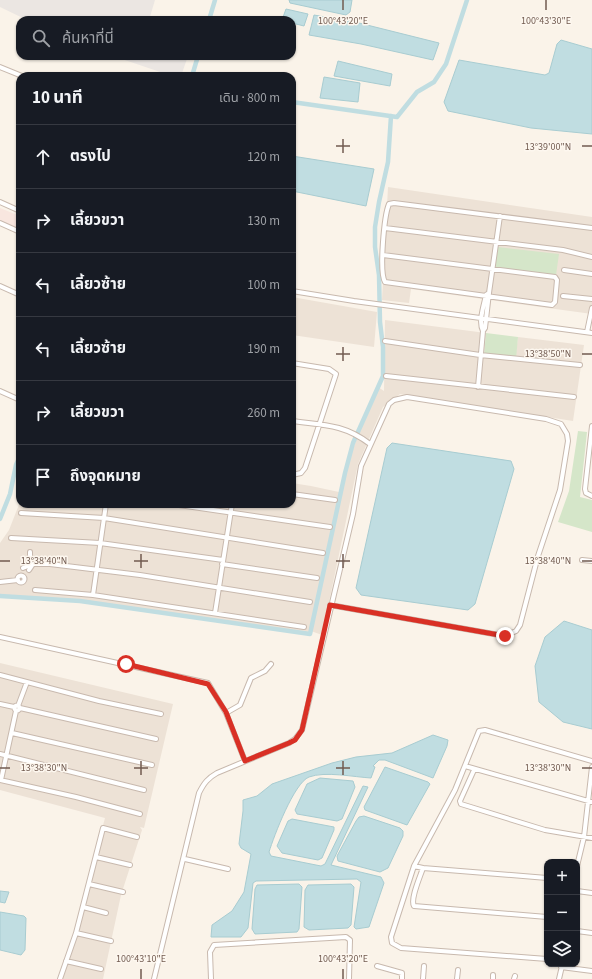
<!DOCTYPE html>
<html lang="th">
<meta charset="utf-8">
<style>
body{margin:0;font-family:"Source Sans 3","Noto Sans Thai",sans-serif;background:#20242c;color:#f1f3f6}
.controls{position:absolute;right:12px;bottom:12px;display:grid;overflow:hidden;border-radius:8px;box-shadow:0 1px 3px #0004}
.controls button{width:36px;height:36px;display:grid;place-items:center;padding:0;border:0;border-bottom:1px solid #363941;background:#171b24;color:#f1f3f6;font:20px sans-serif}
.stop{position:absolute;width:12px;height:12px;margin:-9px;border:3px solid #d93025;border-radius:50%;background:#fff}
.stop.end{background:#d93025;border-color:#fff;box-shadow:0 1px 4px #0008}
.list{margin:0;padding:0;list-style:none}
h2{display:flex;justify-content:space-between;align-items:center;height:52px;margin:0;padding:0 16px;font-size:17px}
h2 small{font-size:13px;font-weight:400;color:#9ea1a6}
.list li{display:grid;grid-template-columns:26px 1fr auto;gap:12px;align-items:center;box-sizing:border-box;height:64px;padding:0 16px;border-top:1px solid #363941}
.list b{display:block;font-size:15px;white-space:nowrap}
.list em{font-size:13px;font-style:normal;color:#9ea1a6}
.icon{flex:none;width:22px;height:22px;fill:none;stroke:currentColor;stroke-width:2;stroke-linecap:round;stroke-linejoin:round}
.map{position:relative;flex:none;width:592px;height:979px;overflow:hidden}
.search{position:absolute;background:#171b24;box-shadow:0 1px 3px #0004;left:16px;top:16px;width:280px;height:44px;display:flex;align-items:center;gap:10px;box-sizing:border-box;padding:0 14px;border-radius:12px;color:#9ea1a6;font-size:15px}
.panel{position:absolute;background:#171b24;box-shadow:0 1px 3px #0004;left:16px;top:72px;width:280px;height:436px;border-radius:12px}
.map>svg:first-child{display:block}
</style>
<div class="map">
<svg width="592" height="979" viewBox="0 0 592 979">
<rect width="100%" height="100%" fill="#faf3e9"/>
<!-- residential -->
<path fill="#ede2d6" d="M388 187 592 217V314L411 289 409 303 382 300Z
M292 297 377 312 374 347 292 335Z
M385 320 486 333 484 355 515 359 518 337 584 345 573 421 400 394 383 407 358 464 322 635 311 631 310 634 94 603 0 597V543L9 530 20 502V504H292V483L311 486 339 492 340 494 348 461 378 387 384 391Z
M0 663 173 704 144 828 140 827 142 830 121 895 103 979H59L71 944 105 818 0 790Z"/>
<!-- commercial -->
<path fill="#f8e6df" d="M0 208 20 216V232L0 223Z"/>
<!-- industrial -->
<path fill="#ebe6e2" d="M0 0H155L149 20H27L0 7Z
M113 56H188L181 76H172Z"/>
<!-- green -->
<path fill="#d5e6c9" d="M498 247 559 254 556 275 495 268Z
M486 333 518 337 516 359 484 355Z
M578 431 587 432 580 497 592 500V532L558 522 569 491Z"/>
<!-- water -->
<path fill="#c0dde1" stroke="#a8ccd1" d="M289 0H352L350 12 346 15 290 3Z
M286 9 308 14 304 26 292 23V20H282Z
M314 15 359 23 439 43 433 60 361 44 309 35Z
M561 40 592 49V134L531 128 448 111 444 102 459 60 545 75 549 73 557 44Z
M338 61 392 74 390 86 334 76Z
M324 77 360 83 358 102 320 98Z
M292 156 374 169 366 206 292 191Z
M392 443 511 461 514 469 475 604 468 610 361 595 356 588 387 448Z
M564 621 592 630V729L563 722 539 702 535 666 545 637Z
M433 735 448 740 447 746 433 778 385 760H379L373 766 375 767 371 778C354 777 325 771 309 777 294 783 274 836 269 852L271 856 321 866 325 864 363 786 368 787 331 865 381 877 384 883 369 927 356 929 354 927 361 882 357 879 256 881 253 883 248 928 241 937H211L212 925 232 911 244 892 251 854 241 848 239 844 243 811V800L257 796 272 784 332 763 356 757 392 753Z
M385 767 428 782 430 784 407 825 365 810 364 807Z
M320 778 353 781 355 787 342 819 337 821 297 814 295 810 307 784Z
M364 816 400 828 403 831V836L388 868 380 872 338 861 337 856 356 821 359 817Z
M292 819 334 827V830L322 858 318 860 282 853 277 846 288 821Z
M299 884 302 887 299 929 297 932 255 934 252 929 255 889 257 885Z
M351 884 354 887 351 925 348 928 309 930 304 927 305 890 308 885Z
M0 891 9 892 5 903 0 902Z
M0 912 24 916 26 918 25 950 21 955 0 950Z"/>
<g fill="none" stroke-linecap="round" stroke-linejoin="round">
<!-- canal -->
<path stroke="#c0dde1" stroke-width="4.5" d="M209 20 215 0
M192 76 198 56
M292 102 397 117 417 92 434 82 446 64 467 0
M0 519 10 494 16 465 20 456
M0 596 80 601 310 634 345 473 353 443 383 376V347L380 322 379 275 375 247V227L379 202 388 162 391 116"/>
<!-- minor casing -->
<g stroke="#c8b9ae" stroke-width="6">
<path id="minor" d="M0 67 22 76
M0 202 20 211
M0 223 20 232
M385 228 563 250 592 257
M383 255 555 277 557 280 555 302 552 305 385 282C379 272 384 216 389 204L394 203 592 228
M564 270 592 274
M0 286 20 295
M292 291 354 301 592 333
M489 293 500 216
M563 296 592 299
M587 332 592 308
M385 341 480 355 580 365
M292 363 329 369 336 374 305 468 301 473 292 475
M386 376 574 397
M478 387 483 331C478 322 484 305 486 295L489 293 485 328 483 331
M0 391 20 400
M292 421C323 425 344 424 370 444
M592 426 585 489 586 493 592 496
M292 494 335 500
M172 504 330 527
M21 513 104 518 323 553
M11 538 100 543 223 560
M582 560 592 561
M33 564H50L140 575 310 602
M222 564 317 578
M30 566V552
M23 568 33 564 29 570
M17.5 579a3.5 3.5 0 1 1 7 0a3.5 3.5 0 1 1-7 0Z
M0 582 18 580
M35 590 93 595 304 627
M93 595 106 504
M215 613 232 504
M0 637 208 683 226 713 245 761
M0 675 99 701 161 714
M0 704 14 707
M14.5 708a2.5 2.5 0 1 1 5 0a2.5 2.5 0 1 1-5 0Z
M18 706 27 682
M20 708 156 739
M226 713 240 705 251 678 265 671 271 664
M12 733 152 765
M0 754 144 790
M465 766 592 802
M474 770 460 801 461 804 545 830 592 838
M0 780 76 797 140 814
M1 780 16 711
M96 857 130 865
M185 859 228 869
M414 866 423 868 547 878
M577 866 584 837 592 767
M423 868C420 877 410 899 414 906L547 917
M89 884 123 892
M577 891 592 893
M83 907 106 913
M577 931 592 933
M76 933 111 941
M547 959 401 948 392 943 391 937 414 866 455 790 479 731 485 730 592 761
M66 961 101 969
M377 966 402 973V979
M561 967 592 971
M60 979 76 933 103 828 137 837
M154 979 199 793C204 783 208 778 217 773L289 743 295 739 302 730 353 514 361 466 389 404 394 400 407 397 546 419 561 424 567 434 568 441 560 490 538 556 520 625 516 631 505 636 330 605
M211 979 210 952 214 945 346 937 350 940 349 979
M423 979 424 966
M457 979 458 970
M493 979V975
M514 979 515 976
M559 979 562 966"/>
</g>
<!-- minor -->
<use href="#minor" stroke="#fff" stroke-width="4"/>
</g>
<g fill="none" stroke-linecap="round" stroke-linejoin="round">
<!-- route -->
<path stroke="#d93025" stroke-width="5" d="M126 664 208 684 226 712 245 761 289 743 295 740 302 730 330 605 505 636"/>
</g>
<!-- ticks -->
<path fill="none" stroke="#715b50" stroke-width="1.5" d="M343 0V10M546 0V10M343 139V153M336 146H350M582 146H592M343 347V361M336 354H350M582 354H592M141 554V568M343 554V568M0 561H10M134 561H148M336 561H350M582 561H592M141 761V775M343 761V775M0 768H10M134 768H148M336 768H350M582 768H592M141 969V979M343 969V979"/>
<g font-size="10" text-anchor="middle" fill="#715b50" stroke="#fdf7ef" stroke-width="3" stroke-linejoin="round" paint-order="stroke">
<text x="343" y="24">100°43'20"E</text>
<text x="546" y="24">100°43'30"E</text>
<text x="548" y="150">13°39'00"N</text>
<text x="548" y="357">13°38'50"N</text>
<text x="44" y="564">13°38'40"N</text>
<text x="548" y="564">13°38'40"N</text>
<text x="44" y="771">13°38'30"N</text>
<text x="548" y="771">13°38'30"N</text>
<text x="141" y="962">100°43'10"E</text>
<text x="343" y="962">100°43'20"E</text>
</g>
</svg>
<div class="controls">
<button>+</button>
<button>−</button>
<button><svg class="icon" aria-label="layers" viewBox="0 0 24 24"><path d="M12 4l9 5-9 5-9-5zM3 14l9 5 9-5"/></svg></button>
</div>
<div class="stop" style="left:126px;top:664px"></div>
<div class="stop end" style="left:505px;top:636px"></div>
<div class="search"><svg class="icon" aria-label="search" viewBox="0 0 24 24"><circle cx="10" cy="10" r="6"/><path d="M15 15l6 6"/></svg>ค้นหาที่นี่</div>
<section class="panel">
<h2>10 นาที<small>เดิน · 800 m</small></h2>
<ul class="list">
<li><svg class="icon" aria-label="ahead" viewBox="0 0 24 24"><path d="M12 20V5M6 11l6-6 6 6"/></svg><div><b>ตรงไป</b></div><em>120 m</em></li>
<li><svg class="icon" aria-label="right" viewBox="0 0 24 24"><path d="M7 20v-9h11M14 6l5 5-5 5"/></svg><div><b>เลี้ยวขวา</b></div><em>130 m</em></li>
<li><svg class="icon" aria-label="left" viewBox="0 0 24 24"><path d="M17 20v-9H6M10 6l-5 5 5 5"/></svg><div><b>เลี้ยวซ้าย</b></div><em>100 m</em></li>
<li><svg class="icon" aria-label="left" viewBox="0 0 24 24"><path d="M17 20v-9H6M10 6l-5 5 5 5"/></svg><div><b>เลี้ยวซ้าย</b></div><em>190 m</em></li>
<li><svg class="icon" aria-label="right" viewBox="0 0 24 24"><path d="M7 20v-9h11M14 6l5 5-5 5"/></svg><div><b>เลี้ยวขวา</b></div><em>260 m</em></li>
<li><svg class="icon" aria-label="arrive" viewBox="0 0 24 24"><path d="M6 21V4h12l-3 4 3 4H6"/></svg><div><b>ถึงจุดหมาย</b></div></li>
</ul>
</section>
</div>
